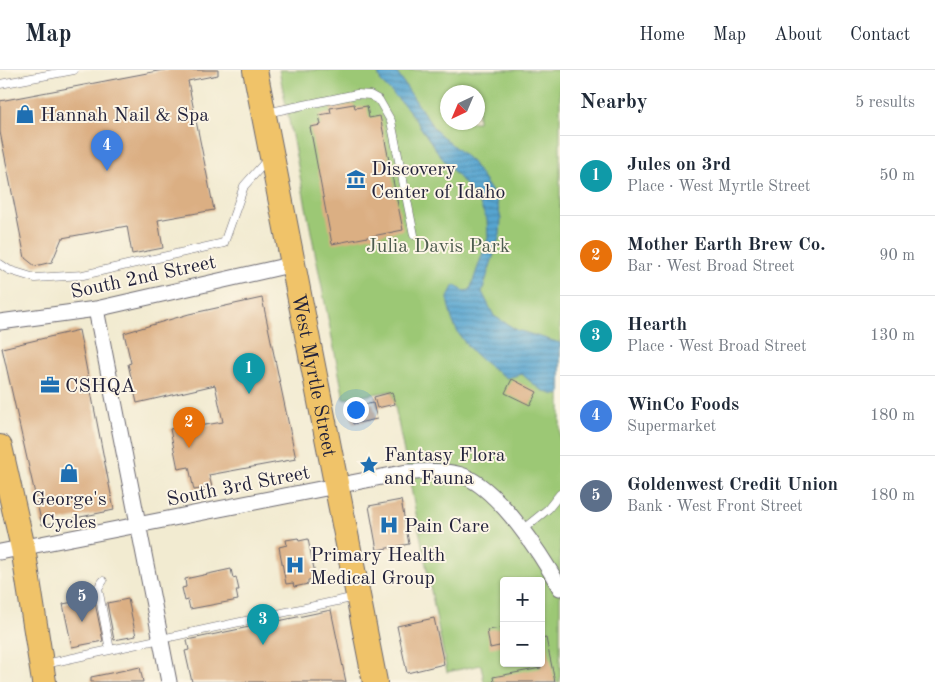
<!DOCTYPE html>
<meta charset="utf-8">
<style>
body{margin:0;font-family:"Old Standard TT",serif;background:#f6f6f7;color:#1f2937}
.controls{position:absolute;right:15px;bottom:15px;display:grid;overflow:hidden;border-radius:5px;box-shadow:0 1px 4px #0004}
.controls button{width:45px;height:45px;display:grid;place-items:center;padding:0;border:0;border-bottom:1px solid #e0e1e3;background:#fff;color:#1f2937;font:25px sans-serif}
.compass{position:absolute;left:440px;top:15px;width:45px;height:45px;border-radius:50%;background:#fff;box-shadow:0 1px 4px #0004;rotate:224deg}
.you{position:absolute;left:355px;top:339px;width:18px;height:18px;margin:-12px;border:4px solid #fff;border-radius:50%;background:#1a73e8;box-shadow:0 0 0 8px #1a73e833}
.badge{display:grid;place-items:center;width:32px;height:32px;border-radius:50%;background:#1f6fb2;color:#fff;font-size:16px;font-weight:700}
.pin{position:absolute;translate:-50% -41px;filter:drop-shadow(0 1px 2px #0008)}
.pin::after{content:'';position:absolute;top:26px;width:18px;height:15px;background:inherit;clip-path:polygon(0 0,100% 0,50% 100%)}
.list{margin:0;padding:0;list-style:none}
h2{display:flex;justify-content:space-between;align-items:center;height:65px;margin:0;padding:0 20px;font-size:21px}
h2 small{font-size:16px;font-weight:400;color:#747a83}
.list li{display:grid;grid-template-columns:32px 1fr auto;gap:15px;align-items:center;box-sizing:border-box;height:80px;padding:0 20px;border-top:1px solid #e0e1e3}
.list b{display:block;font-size:19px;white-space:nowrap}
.list p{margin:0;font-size:16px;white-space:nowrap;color:#747a83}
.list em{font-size:16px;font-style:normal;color:#747a83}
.map{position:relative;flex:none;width:560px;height:612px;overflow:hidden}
header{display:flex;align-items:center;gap:30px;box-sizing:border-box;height:70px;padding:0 25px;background:#fff;border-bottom:1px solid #e0e1e3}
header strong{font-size:24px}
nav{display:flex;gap:28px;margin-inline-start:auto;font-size:18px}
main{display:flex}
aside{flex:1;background:#fff}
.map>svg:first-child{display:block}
</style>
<header>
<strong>Map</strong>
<nav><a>Home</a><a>Map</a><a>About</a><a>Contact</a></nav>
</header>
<main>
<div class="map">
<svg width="560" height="612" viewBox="0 0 560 612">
<defs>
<pattern id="water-rules" width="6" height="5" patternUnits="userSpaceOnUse" patternTransform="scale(1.25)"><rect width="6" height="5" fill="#57a5d0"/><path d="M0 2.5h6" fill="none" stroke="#4886aa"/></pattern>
</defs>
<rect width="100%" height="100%" fill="#fcf5e5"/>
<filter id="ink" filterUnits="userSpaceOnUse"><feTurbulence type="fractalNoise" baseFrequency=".02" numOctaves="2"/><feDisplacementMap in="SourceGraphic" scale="10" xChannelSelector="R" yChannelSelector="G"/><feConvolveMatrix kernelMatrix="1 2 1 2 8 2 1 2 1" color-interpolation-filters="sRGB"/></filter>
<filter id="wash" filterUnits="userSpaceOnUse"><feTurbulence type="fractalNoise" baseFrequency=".0096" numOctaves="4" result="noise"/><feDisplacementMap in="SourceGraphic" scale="20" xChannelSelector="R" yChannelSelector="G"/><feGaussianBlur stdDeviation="1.12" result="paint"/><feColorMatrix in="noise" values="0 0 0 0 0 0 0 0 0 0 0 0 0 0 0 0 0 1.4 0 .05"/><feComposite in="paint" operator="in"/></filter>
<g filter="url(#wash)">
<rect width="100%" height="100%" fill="#f2ebd1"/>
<!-- green -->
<path fill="#9cc875" stroke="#5f7558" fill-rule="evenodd" d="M279 0H560V612H484L481 595 447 602 392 321 344 329ZM448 22H478V52H448ZM504 511H541V593H504Z"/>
<!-- water -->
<path fill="url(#water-rules)" stroke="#3c6486" d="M377 0H395L435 60 472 92 496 128 501 149 500 165 482 222 494 246 517 260 560 273V324L557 325C542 323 533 314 522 304L507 308C482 293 455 270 450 241 449 237 447 232 448 229 448 225 452 219 454 215L464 221 470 220 488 168 487 150 478 130 442 88 407 38 381 12Z"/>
<g id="blocks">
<!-- building -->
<path fill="#dbaf83" d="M163 0H218V5L188 11 214 140 158 150 163 178 132 184 127 156 62 168 52 192 35 196 25 188 0 62V31Z
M354 34 355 38 367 36 369 48 380 46 403 160 332 174 310 57 321 55 319 45 331 43 330 38Z
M262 228 296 389 209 405 212 417 194 420 189 397 178 399 170 359 199 353V356L223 352 215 315 137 333 128 294 131 293 124 263 189 244Z
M79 260 114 440 42 455 2 278Z
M512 309 537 322 530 335 505 323Z
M392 322 395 334 377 338 374 327Z
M373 333 377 349 353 354 349 338Z
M401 430 409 474 377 480 369 436Z
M298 468 299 471 308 469 316 509 308 510V514L294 517 293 513 286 514 279 477 287 475 286 470Z
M231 499 233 508 236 507 239 520H236L238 530 190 539 188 530 185 531 182 518 186 517 185 509Z
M94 528 103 571 72 577 63 534Z
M128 529 136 566 114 570 107 533Z
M331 540 346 612H192L185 581 189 580 187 570Z
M434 548 444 594 407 603 397 556Z
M501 558 502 563H504V575L490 578 487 560Z
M546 568 555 612H494L493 607 541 598 540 593H541V569Z
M140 597 143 612H91V607Z"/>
</g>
</g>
<g filter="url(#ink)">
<use href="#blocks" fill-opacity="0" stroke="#6b6870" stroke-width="1"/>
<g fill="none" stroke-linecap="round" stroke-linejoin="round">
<!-- service casing -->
<g stroke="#6b6870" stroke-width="9">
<path id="service" d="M0 14 74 0
M266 43 357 24 370 25 379 30 391 51 414 165
M0 194 9 200 35 208 83 205 224 173 244 116 268 89
M522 460 548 439 560 424
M103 511 98 518 110 580
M45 594 356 527"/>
</g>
<!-- minor casing -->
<g stroke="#6b6870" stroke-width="17">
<path id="minor" d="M96 239 169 612
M0 252 96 239 294 194
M0 482 407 402C425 402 447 399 464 406 500 421 541 484 560 518"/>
</g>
<!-- primary casing -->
<g stroke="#6b6870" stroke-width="26">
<g id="primary">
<path id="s1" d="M255 0 375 612"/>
<path d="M0 377 23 478 44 612"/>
</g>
</g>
<!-- service -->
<use href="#service" stroke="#fff" stroke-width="8"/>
<!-- minor -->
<use href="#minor" stroke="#fff" stroke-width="15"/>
<!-- primary -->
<use href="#primary" stroke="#f0c369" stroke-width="24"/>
</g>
</g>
<!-- icons -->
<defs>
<g id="shop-bare" transform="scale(1.5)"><path d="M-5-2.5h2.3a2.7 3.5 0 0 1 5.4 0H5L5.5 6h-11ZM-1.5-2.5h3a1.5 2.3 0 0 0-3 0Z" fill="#1f6fb2" stroke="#fcf5e5" stroke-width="2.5" paint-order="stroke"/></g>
<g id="museum-bare" transform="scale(1.5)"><path d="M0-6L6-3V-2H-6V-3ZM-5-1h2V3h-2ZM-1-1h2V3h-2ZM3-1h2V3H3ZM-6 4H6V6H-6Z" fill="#1f6fb2" stroke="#fcf5e5" stroke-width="2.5" paint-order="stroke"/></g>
<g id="office-bare" transform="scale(1.5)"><path d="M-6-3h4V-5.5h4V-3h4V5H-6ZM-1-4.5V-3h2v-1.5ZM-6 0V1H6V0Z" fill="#1f6fb2" stroke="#fcf5e5" stroke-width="2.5" paint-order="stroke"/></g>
<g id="sight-bare" transform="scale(1.5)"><path d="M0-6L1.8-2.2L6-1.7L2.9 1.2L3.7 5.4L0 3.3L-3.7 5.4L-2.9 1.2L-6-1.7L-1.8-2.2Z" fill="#1f6fb2" stroke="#fcf5e5" stroke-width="2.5" paint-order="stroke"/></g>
<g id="hospital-bare" transform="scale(1.5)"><path d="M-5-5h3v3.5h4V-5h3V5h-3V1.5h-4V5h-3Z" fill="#1f6fb2" stroke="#fcf5e5" stroke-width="2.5" paint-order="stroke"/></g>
</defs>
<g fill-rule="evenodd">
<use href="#shop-bare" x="25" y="44"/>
<use href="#museum-bare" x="356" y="109"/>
<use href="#office-bare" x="50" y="315"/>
<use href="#sight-bare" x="369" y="395"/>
<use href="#shop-bare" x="69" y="403"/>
<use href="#hospital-bare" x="389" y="455"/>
<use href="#hospital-bare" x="295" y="495"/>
</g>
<g text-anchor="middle" stroke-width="4" stroke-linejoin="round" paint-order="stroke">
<!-- poi labels -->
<g font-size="20" fill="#22223b" stroke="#fcf5e5" text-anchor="start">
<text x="40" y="51">Hannah Nail &amp; Spa</text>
<text x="371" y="105">Discovery<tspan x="371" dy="23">Center of Idaho</tspan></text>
<text x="65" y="322">CSHQA</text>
<text x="384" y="391">Fantasy Flora<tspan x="384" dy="23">and Fauna</tspan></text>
<text x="69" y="435" text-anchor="middle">George's<tspan x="69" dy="23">Cycles</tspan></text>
<text x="404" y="462">Pain Care</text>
<text x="310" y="491">Primary Health<tspan x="310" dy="23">Medical Group</tspan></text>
</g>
<!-- park labels -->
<g font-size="20" fill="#4d5c4f" stroke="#fcf5e5">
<text x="438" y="182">Julia Davis Park</text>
</g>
<!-- street labels -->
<g font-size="20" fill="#22223b" stroke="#fcf5e5">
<text transform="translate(143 206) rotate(-12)" y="7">South 2nd Street</text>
<text dy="7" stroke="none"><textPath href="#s1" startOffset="311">West Myrtle Street</textPath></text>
<text transform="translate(238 415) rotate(-11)" y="7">South 3rd Street</text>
</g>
</g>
</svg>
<div class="controls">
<button>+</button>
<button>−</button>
</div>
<svg class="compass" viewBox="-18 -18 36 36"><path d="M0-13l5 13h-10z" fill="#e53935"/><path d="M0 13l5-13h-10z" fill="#747a83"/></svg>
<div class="you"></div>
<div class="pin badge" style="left:249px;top:324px;background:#0f9aa8">1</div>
<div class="pin badge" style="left:189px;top:378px;background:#e8710a">2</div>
<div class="pin badge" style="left:263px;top:575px;background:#0f9aa8">3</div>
<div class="pin badge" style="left:107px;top:101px;background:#3f7fe0">4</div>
<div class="pin badge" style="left:82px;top:552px;background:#5c6f8a">5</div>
</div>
<aside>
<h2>Nearby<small>5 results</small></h2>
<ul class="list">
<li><span class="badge" style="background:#0f9aa8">1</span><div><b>Jules on 3rd</b><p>Place · West Myrtle Street</p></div><em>50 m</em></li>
<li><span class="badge" style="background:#e8710a">2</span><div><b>Mother Earth Brew Co.</b><p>Bar · West Broad Street</p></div><em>90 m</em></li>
<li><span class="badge" style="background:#0f9aa8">3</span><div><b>Hearth</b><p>Place · West Broad Street</p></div><em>130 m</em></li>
<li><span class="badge" style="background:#3f7fe0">4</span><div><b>WinCo Foods</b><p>Supermarket</p></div><em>180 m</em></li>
<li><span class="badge" style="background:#5c6f8a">5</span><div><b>Goldenwest Credit Union</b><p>Bank · West Front Street</p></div><em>180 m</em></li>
</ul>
</aside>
</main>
